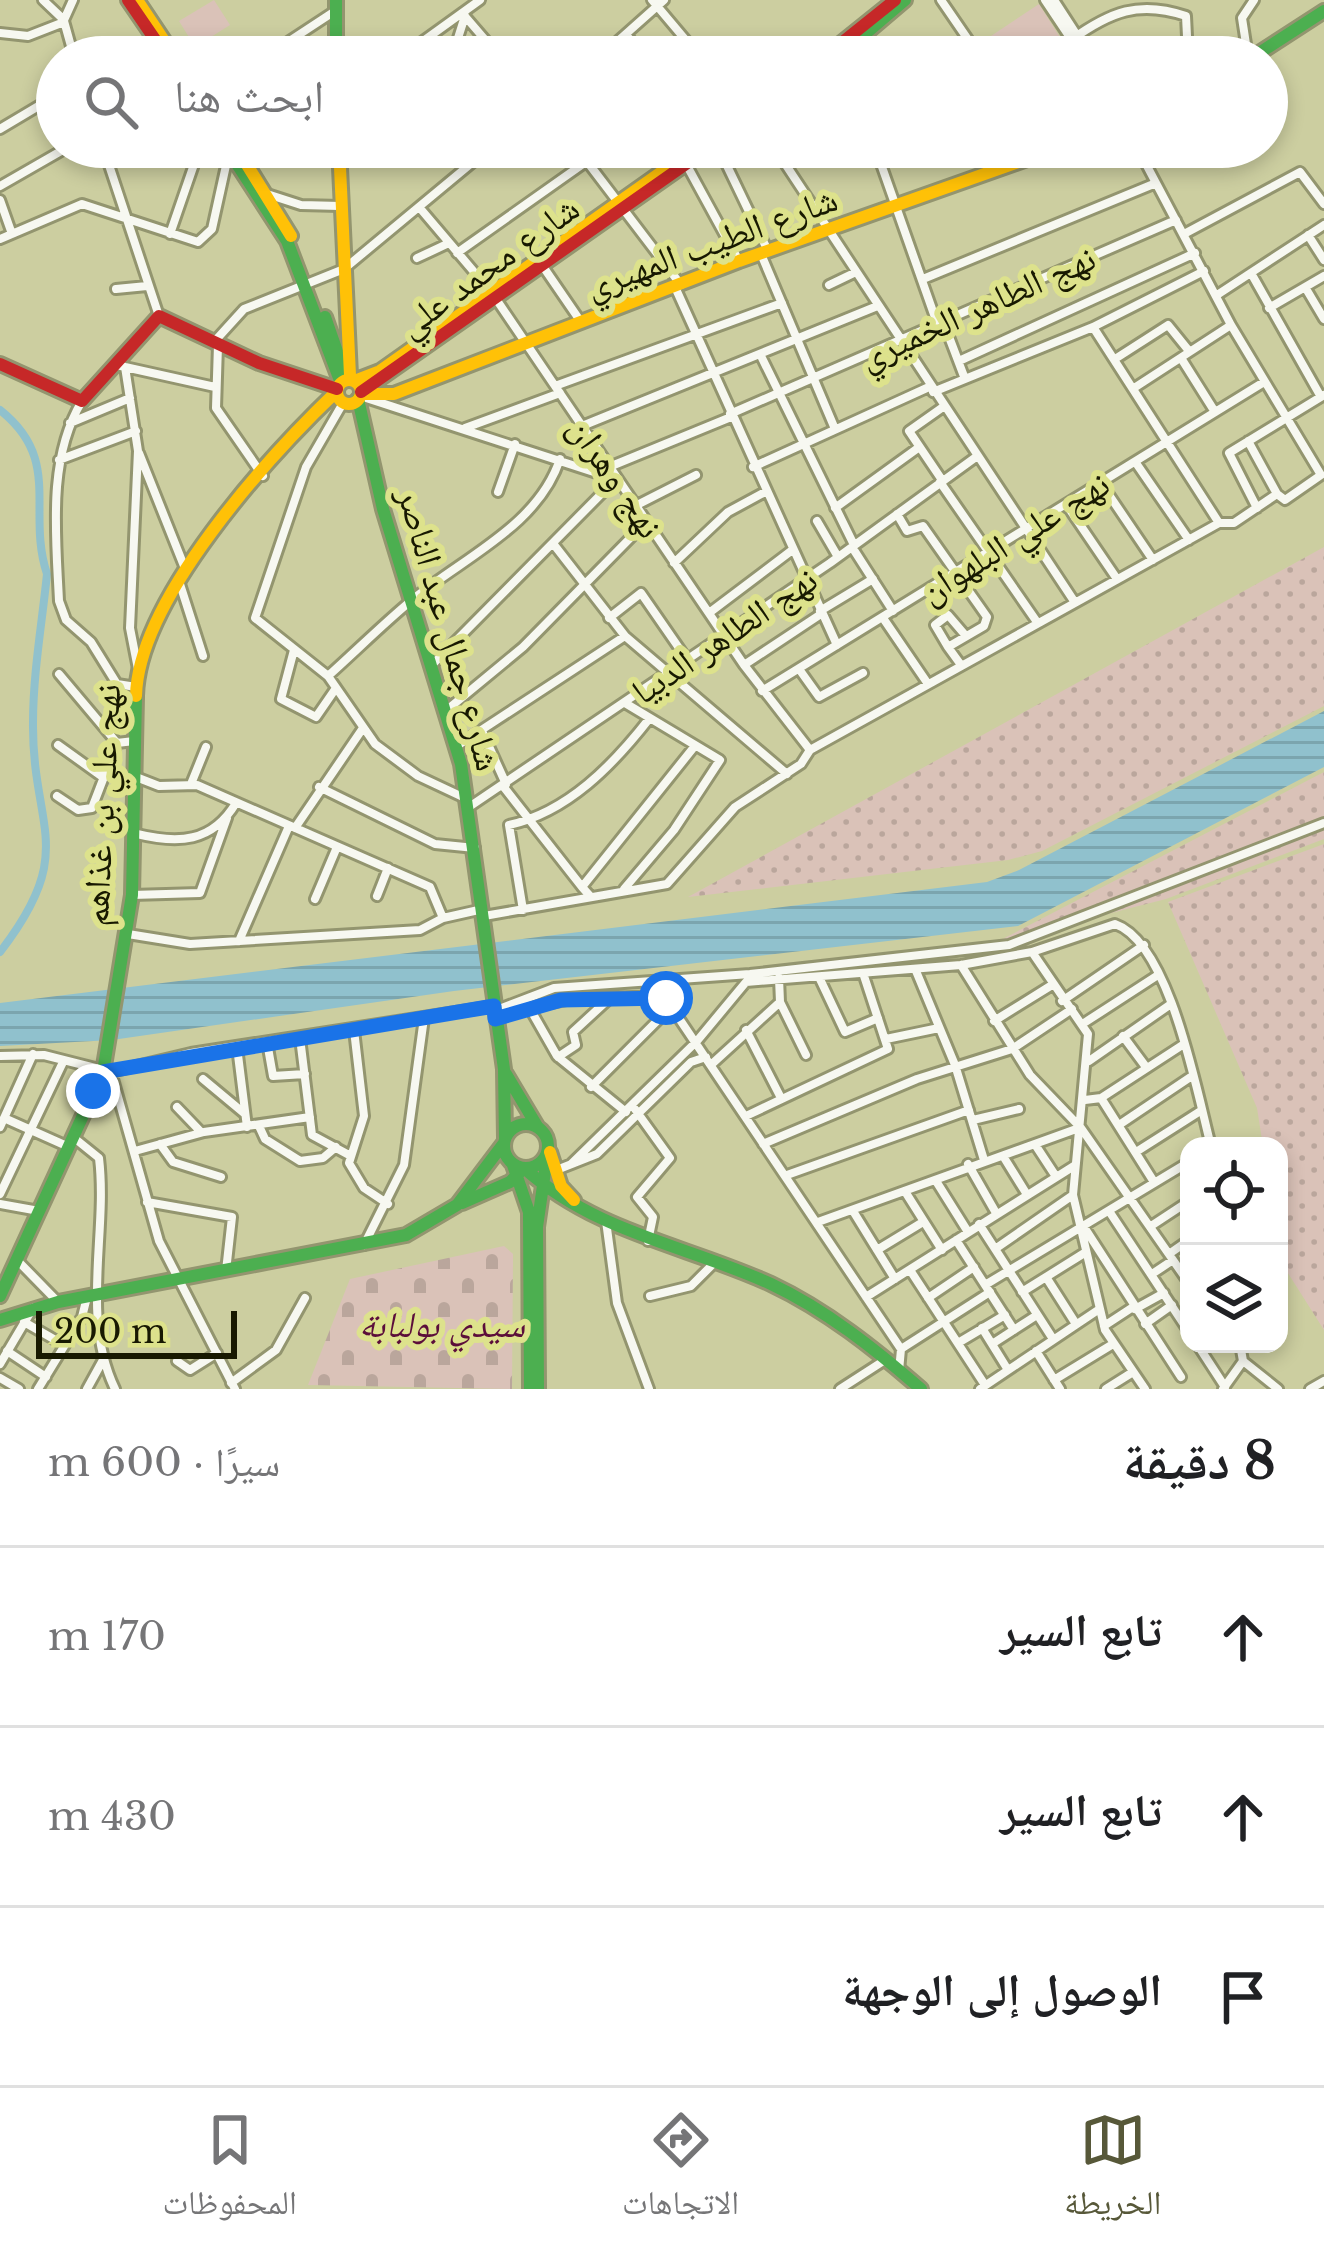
<!DOCTYPE html>
<html lang="ar">
<meta charset="utf-8">
<style>
body{margin:0;font-family:"Libre Baskerville","Noto Naskh Arabic",serif;background:#f2f2f2;color:#202124;direction:rtl}
.controls{position:absolute;right:36px;bottom:36px;display:grid;overflow:hidden;border-radius:24px;box-shadow:0 6px 18px #0003}
.controls button{width:108px;height:108px;display:grid;place-items:center;padding:0;border:0;border-bottom:3px solid #e0e0e0;background:#fff;color:#202124;font:60px sans-serif}
.scale{position:absolute;left:36px;bottom:30px;width:201px;box-sizing:border-box;padding-left:12px;border:6px solid #181901;border-top:0;font-size:33px;line-height:42px;white-space:nowrap;color:#181901;-webkit-text-stroke:9px #dde28c;paint-order:stroke}
.stop{position:absolute;width:36px;height:36px;margin:-27px;border:9px solid #1a73e8;border-radius:50%;background:#fff}
.stop.end{background:#1a73e8;border-color:#fff;box-shadow:0 3px 12px #0008}
.list{margin:0;padding:0;list-style:none}
h2{display:flex;justify-content:space-between;align-items:center;height:156px;margin:0;padding:0 48px;font-size:51px}
h2 small{font-size:39px;font-weight:400;color:#757577}
.list li{display:grid;grid-template-columns:78px 1fr auto;gap:36px;align-items:center;box-sizing:border-box;height:180px;padding:0 48px;border-top:3px solid #e0e0e0}
.list b{display:block;font-size:45px;white-space:nowrap}
.list em{font-size:39px;font-style:normal;color:#757577}
.icon{flex:none;width:66px;height:66px;fill:none;stroke:currentColor;stroke-width:2;stroke-linecap:round;stroke-linejoin:round}
.map{position:relative;flex:none;width:1324px;height:1389px;overflow:hidden;direction:ltr}
.search{position:absolute;background:#fff;box-shadow:0 6px 18px #0003;left:36px;right:36px;top:36px;height:132px;display:flex;align-items:center;gap:30px;box-sizing:border-box;padding:0 42px;border-radius:66px;color:#757577;font-size:45px}
.sheet{height:696px;background:#fff}
nav{display:flex;justify-content:space-around;align-items:center;box-sizing:border-box;height:168px;border-top:3px solid #e0e0e0;background:#fff;font-size:33px;color:#757577}
nav a{display:grid;justify-items:center;gap:6px}
nav .on{color:#575839}
.map>svg:first-child{display:block}
</style>
<div class="map">
<svg width="1324" height="1389" viewBox="0 0 1324 1389">
<defs>
<pattern id="grass-dots" width="8" height="8" patternUnits="userSpaceOnUse" patternTransform="scale(3)"><rect width="8" height="8" fill="#dac2b8"/><path d="M2 2h.1M6 6h.1" fill="none" stroke="#baa69c" stroke-width="1.8" stroke-linecap="round"/></pattern>
<pattern id="cemetery-stones" width="16" height="16" patternUnits="userSpaceOnUse" patternTransform="scale(3)"><rect width="16" height="16" fill="#dac2b8"/><path d="M2 7V4a2 2 0 0 1 4 0v3zM10 15v-3a2 2 0 0 1 4 0v3z" fill="#baa69c"/></pattern>
<pattern id="water-rules" width="6" height="5" patternUnits="userSpaceOnUse" patternTransform="scale(3)"><rect width="6" height="5" fill="#90c1cd"/><path d="M0 2.5h6" fill="none" stroke="#7ba5ae"/></pattern>
</defs>
<rect width="100%" height="100%" fill="#cccea0"/>
<!-- grass -->
<path fill="url(#grass-dots)" d="M1324 547V706L1042 851 1008 860 688 897Z
M1324 772V839L1166 899 997 942Z
M1324 844V1330L1286 1270 1279 1236V1146H1263L1257 1108 1168 902Z"/>
<!-- cemetery -->
<path fill="url(#cemetery-stones)" d="M504 1246 513 1254 512 1389 308 1385 350 1279Z"/>
<!-- green -->
<path fill="#dac2b8" d="M214 0 230 25 195 47 179 21Z
M1039 4 1063 42 1040 57H987L979 44Z"/>
<!-- water -->
<path fill="url(#water-rules)" d="M1324 711V767L1018 926 454 991 112 1040 0 1046V1003L987 882 1019 870Z"/>
<g fill="none" stroke-linecap="round" stroke-linejoin="round">
<!-- canal -->
<path stroke="#90c1cd" stroke-width="8" d="M0 410C63 460 26 510 47 574 42 623 33 674 33 723 32 829 79 850 0 952"/>
<!-- street casing -->
<g stroke="#93956f" stroke-width="14">
<path id="street" d="M43 0 64 20
M652 0 700 57
M941 0 980 57
M1045 0 1083 57
M1054 0 1091 57
M463 14 500 57
M64 20 73 0
M64 21 74 57
M0 33 28 36 64 22
M626 35 646 57
M1071 40C1110 12 1139 0 1186 16L1188 57
M106 57 157 42
M265 57 335 11
M401 57 480 0
M452 57 465 16
M600 57 664 0
M943 57 972 45
M1248 57 1242 18 1254 0
M0 129 57 95
M103 147 159 316
M576 147 681 285
M718 147 768 251
M774 147 1074 601
M875 147 937 323
M1137 147 1231 325 1321 475 1285 500 1277 494
M107 159 139 147
M685 162 739 261
M0 186 68 147
M267 194 301 205 340 206
M0 200 12 234
M419 207 492 293 744 665 810 750
M170 234 200 147
M1184 234 1300 172 1324 204
M1308 235 1324 260
M0 239 82 204 198 242 212 229 227 161 250 147
M457 253 607 147
M761 254 835 429
M417 258 449 243
M542 265 581 322
M1251 273 1321 397
M923 279 1156 183
M829 285 854 273
M675 287 837 645
M1305 287 1324 319
M116 289 147 286
M1217 295 1324 225
M1269 308 1324 276
M943 321 965 379
M1093 327 1219 523
M214 342 244 309 344 269 491 147
M218 345 216 408 263 476
M761 356 854 545
M1181 358 1215 412
M1115 359 1168 325 1189 351
M959 361 1195 253
M117 365 125 367 138 451 130 628 138 669
M125 367 215 387
M555 386 782 303
M1134 388 1231 325
M933 392 1093 327 1204 271
M360 396 606 476 613 473
M82 401C47 459 56 535 59 601L66 620 91 642 117 684 136 687
M343 403 306 467 255 618 328 676 375 744 418 776 467 799
M730 414 1176 220
M70 423 130 398
M582 426 875 307
M465 428 560 393
M1248 441 1277 494
M139 453 186 571
M59 460 136 431
M1136 463 1189 540
M609 467 731 417
M753 467 929 387
M942 480 909 431 943 407
M940 482 1037 622
M1101 483 1153 560
M498 492 515 444
M1066 504 1117 579
M635 506 696 475
M835 508 918 448
M1257 508 1229 453 1324 395
M897 514 907 531 923 526 987 617 984 626 948 647 961 665
M817 521 838 557
M555 546 625 636 787 774
M852 547 893 611
M674 563 728 512 765 492
M179 581 203 656
M820 611 873 579
M709 613 791 551
M609 618 641 593 688 661
M883 618 928 684
M948 647 935 625 948 615 966 636
M294 650 281 699 316 717 336 688
M432 665 616 479
M744 665 821 614
M799 669 819 697 863 673
M59 674 117 743 134 741
M328 676C356 651 383 624 412 600 464 557 538 526 560 459
M762 691 1264 382
M448 709 523 647 646 522
M482 731 506 784
M58 745 104 778
M457 746 625 636
M136 777 159 786 197 785 430 887 443 918 483 909
M191 784 206 747
M503 786 582 887
M319 787 435 844 475 848
M57 796 78 810 92 808 117 743
M469 807 830 563 976 457
M295 828 363 728
M137 834C178 844 212 843 236 803
M624 889 674 830 720 760 625 703
M132 895 200 893 227 818
M377 896 388 868
M590 896 582 887 694 747
M315 899 337 847
M523 910 509 825C568 812 613 765 649 719
M484 916 667 884 735 807 801 764 810 750 1219 523H1234L1277 494
M128 934 190 944 420 930 443 918
M239 941 289 826
M1032 952 1088 1034 1073 1195 1105 1330 1145 1389
M961 965 1030 1075 1081 1128 1189 1283
M916 971 955 1065 984 1160
M819 977 845 1032 878 1018
M779 978 780 1002 806 1055
M1062 1001 1144 945
M529 1007 571 999 664 996 901 1349 899 1371
M494 1011 554 988 750 974 1009 945 1324 823
M495 1019 529 1007 557 1056 626 1112
M994 1021 1052 985
M1084 1023 1158 975
M354 1030 364 1116 349 1163 364 1188 388 1204
M746 1030 781 1098
M1123 1036 1146 1067
M300 1038 312 1135 349 1155
M886 1039 939 1028
M267 1042 273 1076 305 1074
M237 1047 247 1127
M0 1056 44 1055 111 1072 159 1241 235 1389
M558 1057 576 1045 573 1032 611 997
M1089 1061 1171 1004
M713 1063 780 1002
M111 1072 191 1053 494 1006
M203 1079 245 1114
M591 1087 672 1006
M1101 1098 1184 1044
M1085 1100 1101 1098 1154 1182
M632 1105 670 1158 637 1197 653 1217 648 1241
M177 1107 200 1131
M746 1116 888 1049 864 976
M4 1118 69 1147
M973 1120 1019 1109
M1119 1125 1192 1076
M259 1126 265 1139 300 1161 323 1158 336 1147
M0 1127 33 1054
M73 1137 99 1158C108 1234 80 1316 115 1389
M160 1144 173 1162 221 1177
M763 1144 917 1079 1012 1049 1072 1009
M1036 1146 1055 1175
M135 1151 204 1132 310 1117
M1136 1152 1202 1110
M1003 1156 1026 1193
M571 1164 697 1041 746 982 961 965 1032 952 1115 924C1170 943 1197 1093 1211 1146
M968 1164 996 1213
M554 1171 597 1154 691 1062 706 1057
M787 1175 969 1110
M936 1181 968 1232
M906 1193 942 1250
M0 1194 64 1060
M147 1202 232 1217 226 1271
M0 1204 39 1211
M853 1211 895 1279
M1109 1211 1189 1332
M606 1221 617 1303 649 1389
M818 1222 1079 1128
M979 1224 1053 1339
M1151 1226 1189 1201
M1084 1227 1181 1377
M956 1240 1014 1330
M364 1245 404 1165 424 1018
M995 1249 1073 1195
M877 1250 923 1222
M1169 1254 1189 1240
M16 1259 58 1302
M910 1270 985 1385
M1152 1274 1173 1260
M1046 1277 1076 1324
M985 1285 1189 1162
M1022 1292 1086 1252
M650 1296 691 1286 714 1263
M866 1297 1074 1166
M928 1298 974 1267
M1135 1309 1164 1293
M24 1322 64 1345
M1145 1324 1172 1305
M1104 1326 1133 1307
M982 1328 1008 1370
M958 1343 1005 1315
M992 1344 1037 1315
M1197 1344 1225 1387
M901 1349 990 1292
M7 1351 46 1377
M1036 1351 1060 1389
M177 1361 190 1370 217 1353
M1243 1361 1278 1389
M0 1364 33 1308
M0 1378 19 1389
M1054 1380 1113 1344
M231 1383 276 1350 305 1298
M38 1389 82 1317 87 1297
M87 1389 103 1360
M840 1389 885 1360
M980 1389 1098 1310
M1106 1389 1133 1372
M1223 1389 1243 1361 1240 1344
M1310 1389 1324 1381"/>
</g>
<!-- fast casing -->
<g stroke="#93956f" stroke-width="18">
<path id="fast" d="M336 0V57
M838 57 905 0
M1253 57 1324 11
M226 147 287 241 341 383
M325 317 347 380
M358 399 383 509 461 764 504 1069 505 1138
M506 1074 537 1126
M504 1146a22 22 0 1 1 44 0a22 22 0 1 1-44 0Z
M513 1165 529 1212 530 1389
M462 1203 510 1182 524 1168C596 1233 686 1245 771 1284 826 1310 875 1349 921 1389
M0 1296 103 1072 132 895 136 696
M0 1320 58 1302 406 1235 457 1205 504 1143
M538 1389 537 1227 548 1151"/>
</g>
<!-- slow casing -->
<g stroke="#93956f" stroke-width="18">
<path id="slow" d="M137 0 175 57
M236 147 291 236
M339 147 350 375
M337 392a12 12 0 1 1 24 0a12 12 0 1 1-24 0Z
M354 381 380 371 697 147
M361 394H394L739 261 1061 147
M136 696C138 600 269 456 337 391
M550 1152 561 1186 574 1200"/>
</g>
<!-- jam casing -->
<g stroke="#93956f" stroke-width="18">
<path id="jam" d="M128 0 167 57
M824 57 895 0
M0 364 82 401 159 316 259 363 337 389
M361 392 710 147"/>
</g>
<!-- street -->
<use href="#street" stroke="#f7f8f1" stroke-width="8"/>
<!-- fast -->
<use href="#fast" stroke="#4caf50" stroke-width="12"/>
<!-- slow -->
<use href="#slow" stroke="#ffc107" stroke-width="12"/>
<!-- jam -->
<use href="#jam" stroke="#c62828" stroke-width="12"/>
</g>
<g fill="none" stroke-linecap="round" stroke-linejoin="round">
<!-- route -->
<path stroke="#1a73e8" stroke-width="15" d="M93 1091 103 1072 494 1006 495 1019 561 1000 666 998"/>
</g>
<g text-anchor="middle" stroke-width="12" stroke-linejoin="round" paint-order="stroke">
<!-- street labels -->
<g font-size="36" fill="#181901" stroke="#dde28c">
<text transform="translate(711 242) rotate(-20)" y="13">شارع الطيب المهيري</text>
<text transform="translate(488 266) rotate(-36)" y="13">شارع محمد علي</text>
<text transform="translate(977 307) rotate(-24)" y="13">نهج الطاهر الخميري</text>
<text transform="translate(616 477) rotate(56)" y="13">نهج وهران</text>
<text transform="translate(1014 537) rotate(-32)" y="13">نهج علي البلهوان</text>
<text transform="translate(450 629) rotate(74)" y="13">شارع جمال عبد الناصر</text>
<text transform="translate(724 635) rotate(-34)" y="13">نهج الطاهر الدبيا</text>
<text transform="translate(101 805) rotate(-87)" y="13">نهج علي بن غذاهم</text>
</g>
<!-- park labels -->
<g font-size="36" font-style="italic" fill="#5b0e3a" stroke="#dde28c">
<text x="442" y="1337">سيدي بولبابة</text>
</g>
</g>
</svg>
<div class="controls">
<button><svg class="icon" aria-label="locate" viewBox="0 0 24 24"><circle cx="12" cy="12" r="6"/><path d="M12 2v4M12 18v4M2 12h4M18 12h4"/></svg></button>
<button><svg class="icon" aria-label="layers" viewBox="0 0 24 24"><path d="M12 4l9 5-9 5-9-5zM3 14l9 5 9-5"/></svg></button>
</div>
<div class="scale">200 m</div>
<div class="stop" style="left:666px;top:998px"></div>
<div class="stop end" style="left:93px;top:1091px"></div>
<div class="search"><svg class="icon" aria-label="search" viewBox="0 0 24 24"><circle cx="10" cy="10" r="6"/><path d="M15 15l6 6"/></svg>ابحث هنا</div>
</div>
<section class="sheet">
<h2>8 دقيقة<small>سيرًا · 600 m</small></h2>
<ul class="list">
<li><svg class="icon" aria-label="ahead" viewBox="0 0 24 24"><path d="M12 20V5M6 11l6-6 6 6"/></svg><div><b>تابع السير</b></div><em>170 m</em></li>
<li><svg class="icon" aria-label="ahead" viewBox="0 0 24 24"><path d="M12 20V5M6 11l6-6 6 6"/></svg><div><b>تابع السير</b></div><em>430 m</em></li>
<li><svg class="icon" aria-label="arrive" viewBox="0 0 24 24"><path d="M6 21V4h12l-3 4 3 4H6"/></svg><div><b>الوصول إلى الوجهة</b></div></li>
</ul>
</section>
<nav>
<a class="on"><svg class="icon" aria-label="map" viewBox="0 0 24 24"><path d="M3 6l6-2 6 2 6-2v14l-6 2-6-2-6 2zM9 4v14M15 6v14"/></svg>الخريطة</a>
<a><svg class="icon" aria-label="directions" viewBox="0 0 24 24"><path d="M12 3l9 9-9 9-9-9zM9 14v-3h6M13 9l2 2-2 2"/></svg>الاتجاهات</a>
<a><svg class="icon" aria-label="saved" viewBox="0 0 24 24"><path d="M7 4h10v16l-5-4-5 4z"/></svg>المحفوظات</a>
</nav>
